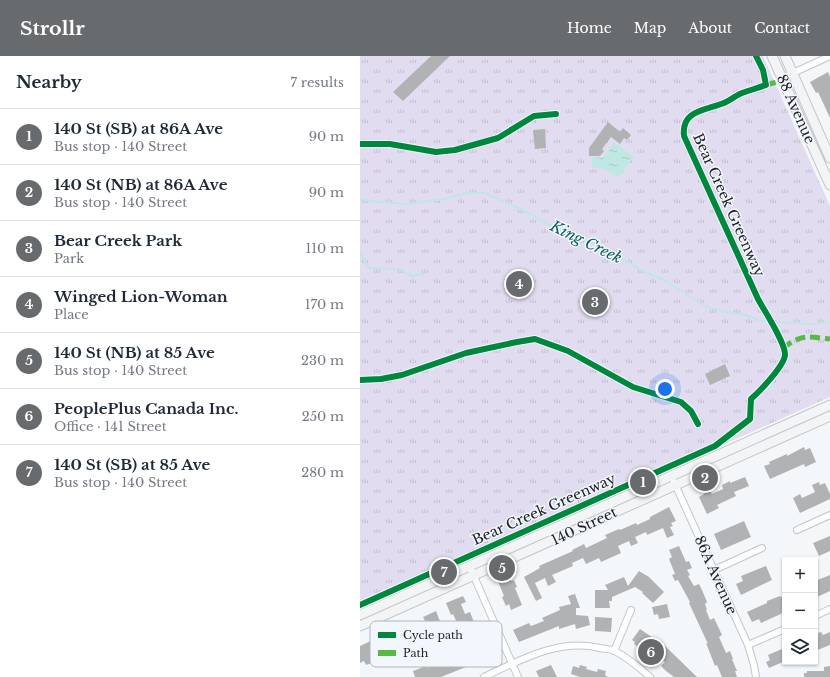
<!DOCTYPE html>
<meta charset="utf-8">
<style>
body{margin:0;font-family:"Libre Baskerville",serif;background:#f2f2f3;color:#1f2937}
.controls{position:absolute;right:12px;bottom:12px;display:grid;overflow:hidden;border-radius:0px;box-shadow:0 1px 3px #0004}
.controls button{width:36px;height:36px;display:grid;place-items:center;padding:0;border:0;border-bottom:1px solid #e0e1e3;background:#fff;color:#1f2937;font:20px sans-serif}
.you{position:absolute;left:305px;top:333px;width:14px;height:14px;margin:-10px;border:3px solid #fff;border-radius:50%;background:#1a73e8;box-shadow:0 0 0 6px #1a73e833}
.badge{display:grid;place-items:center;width:26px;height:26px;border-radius:50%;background:#686b6d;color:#fff;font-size:13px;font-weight:700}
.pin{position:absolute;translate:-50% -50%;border:2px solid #fff;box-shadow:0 1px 4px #0006}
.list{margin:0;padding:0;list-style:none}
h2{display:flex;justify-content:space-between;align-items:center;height:52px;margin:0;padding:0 16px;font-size:17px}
h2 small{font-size:13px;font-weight:400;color:#747a83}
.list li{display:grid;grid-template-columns:26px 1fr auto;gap:12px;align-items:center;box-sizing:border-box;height:56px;padding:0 16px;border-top:1px solid #e0e1e3}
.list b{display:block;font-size:15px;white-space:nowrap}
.list p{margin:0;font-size:13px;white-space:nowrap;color:#747a83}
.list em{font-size:13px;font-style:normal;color:#747a83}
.icon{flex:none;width:22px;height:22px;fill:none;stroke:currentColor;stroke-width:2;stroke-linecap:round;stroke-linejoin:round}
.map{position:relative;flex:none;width:470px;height:621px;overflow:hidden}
header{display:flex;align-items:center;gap:24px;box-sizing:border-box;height:56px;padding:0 20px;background:#686b6d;color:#fff}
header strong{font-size:19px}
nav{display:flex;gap:22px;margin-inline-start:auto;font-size:14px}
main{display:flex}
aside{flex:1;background:#fff}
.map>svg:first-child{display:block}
</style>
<header>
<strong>Strollr</strong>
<nav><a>Home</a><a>Map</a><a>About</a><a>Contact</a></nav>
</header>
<main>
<aside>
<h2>Nearby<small>7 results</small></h2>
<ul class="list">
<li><span class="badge">1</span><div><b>140 St (SB) at 86A Ave</b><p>Bus stop · 140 Street</p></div><em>90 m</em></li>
<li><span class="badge">2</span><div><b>140 St (NB) at 86A Ave</b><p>Bus stop · 140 Street</p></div><em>90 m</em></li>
<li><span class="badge">3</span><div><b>Bear Creek Park</b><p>Park</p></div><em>110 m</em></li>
<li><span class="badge">4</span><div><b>Winged Lion-Woman</b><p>Place</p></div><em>170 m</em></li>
<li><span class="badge">5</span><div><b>140 St (NB) at 85 Ave</b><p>Bus stop · 140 Street</p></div><em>230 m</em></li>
<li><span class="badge">6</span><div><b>PeoplePlus Canada Inc.</b><p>Office · 141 Street</p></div><em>250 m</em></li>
<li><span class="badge">7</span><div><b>140 St (SB) at 85 Ave</b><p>Bus stop · 140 Street</p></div><em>280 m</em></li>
</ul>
</aside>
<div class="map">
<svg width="470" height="621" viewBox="0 0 470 621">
<defs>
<pattern id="park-tufts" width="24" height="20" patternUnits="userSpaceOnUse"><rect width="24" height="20" fill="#e2dcf0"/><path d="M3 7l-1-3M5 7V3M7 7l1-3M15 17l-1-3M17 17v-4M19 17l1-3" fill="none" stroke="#c1bcce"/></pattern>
<pattern id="water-ripples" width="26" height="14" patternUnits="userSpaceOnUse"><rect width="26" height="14" fill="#bfe8e4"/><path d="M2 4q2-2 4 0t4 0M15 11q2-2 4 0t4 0" fill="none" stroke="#a4c7c3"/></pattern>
</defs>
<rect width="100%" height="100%" fill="#f4f7f9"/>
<!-- park -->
<path fill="url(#park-tufts)" d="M0 0H403L470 150V341L0 551Z"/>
<!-- water -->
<path fill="url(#water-ripples)" d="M254 86 274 101 258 122 243 112H232V101L243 102Z"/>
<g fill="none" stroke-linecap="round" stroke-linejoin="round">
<!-- stream -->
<path stroke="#bfe8e4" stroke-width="2" d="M0 144 47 148 84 143 108 137H125L159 152 205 177 239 189 283 215 304 224 345 250 370 257 386 259 401 265 453 268 470 266
M0 197 9 212 40 213 51 220 65 218"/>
</g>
<!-- building -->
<path fill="#b0b2b4" d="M71 0H90L43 45 33 36Z
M468 16 470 21V62L458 36 456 37 450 26Z
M248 66 260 76 263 72 271 79 267 84 264 82 260 88 251 81 242 93 244 95 240 100H229V92Z
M185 73 186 92 175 93 173 74Z
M365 308 370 320 350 329 345 318Z
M444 391 445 394 450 392 456 406 445 411 444 408 410 423 404 410 410 408 409 406 427 398V400Z
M385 421 389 430 374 436 376 440 357 449 359 452 347 458 339 441 344 438 343 436 349 433 352 438 363 433 362 429 370 425V427Z
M459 426 460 429 465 427 470 438V443L440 457 433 442 440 438 442 442 455 436 452 429Z
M309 451 316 465 311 467 313 470 310 471 314 479 307 482 303 472 287 479 286 476 275 481 278 487 271 490 269 485 258 490 261 497 241 506 239 502 226 508 223 502 212 507 213 510 192 519 196 526 188 530 185 522 175 527 182 542 176 545 164 521 180 512 179 510 213 495 212 494 224 488 226 492 247 482 245 479 259 473 260 474 276 467 277 469 290 463V461Z
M384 465 391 481 361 494 354 478Z
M470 480V495L459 500 453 487Z
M319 490 326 506 329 505 332 512 327 514 330 519 328 520 334 530 339 528 342 534 347 546 345 548 347 554H346L350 564 354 562 362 579 359 581 366 597 370 595 373 603H372L377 615H375L377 621H362L357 609 355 610 346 587 348 588 329 547 330 546 318 524 315 525 312 519 315 518 309 503 312 501 309 494Z
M406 510 412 524 381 539 376 528 383 525 381 520Z
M279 515 289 521 304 536 293 547 282 537 283 536 275 531 252 541V545H249L250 552H235V534H248L245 529 264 521 268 530Z
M148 518 151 525 154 524 157 531 155 532 162 549 151 554 149 548 146 550 142 541 144 540 137 523Z
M470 519V535L455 542V525Z
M215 538 220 552H216V559L228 560 230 569 216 573 215 568 199 573V570L159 586 153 574 169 567 171 570 184 565 182 562 200 554 199 551 211 548 208 540Z
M425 539V556L401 567 399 563 392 566 387 556 407 547V545L420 540 421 541Z
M103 540 106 546 101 548 105 558 110 556 115 569 101 576 93 558 91 559 86 547Z
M307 548 310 561 299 563 298 558 294 559 292 551Z
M76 555 83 573 59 582 62 587 54 591 51 582 39 588 40 591 34 593 33 590 23 594 25 597 15 602 16 605 6 609 4 605 0 607V590L19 581V582L42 572 43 575 65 565 63 561Z
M235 561 252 562 251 576 235 575Z
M280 573 293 582 294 581 305 590 337 621H314L306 615 301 610 305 606 292 596 290 599 274 588 275 586 272 584Z
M461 576 463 579 470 576V589L455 595V578Z
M126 585 132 599 117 605V603L105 608 106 611 81 621H55L53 615 66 610 67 612 80 606 79 603Z
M422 593 425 599V605L409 612 406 606 410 604 408 599Z
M191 609 197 621H179L176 615Z
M220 609 227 611 226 613 237 616 238 613 246 615 245 619 248 621H220L211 618 213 610 219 612Z
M470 610V621H444V617H447V615H464V611Z"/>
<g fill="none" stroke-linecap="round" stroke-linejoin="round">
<!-- street casing -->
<g stroke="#c4c6c8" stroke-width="8">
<path id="street" d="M422 22 470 0
M314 426 388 589 394 609 396 621
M437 474 470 459
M109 509 158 621
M354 514 402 492
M455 560 470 553
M388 589 425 573
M254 595 271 554
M124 621C160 604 199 582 240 592 245 593 251 593 255 595 268 602 279 611 290 621"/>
</g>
<!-- secondary casing -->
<g stroke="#c4c6c8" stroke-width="11">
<path id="secondary" d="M412 0 470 129
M425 0 470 102
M0 559 470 349
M0 570C157 501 313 429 470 360"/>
</g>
<!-- street -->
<use href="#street" stroke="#fdfefe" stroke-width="6"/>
<!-- secondary -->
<use href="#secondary" stroke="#f2f4f6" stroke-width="9"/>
<!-- quiet -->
<path stroke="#58b947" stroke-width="5" stroke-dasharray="10 5" stroke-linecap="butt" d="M406 29 417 26
M423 292C443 277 447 281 470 283"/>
<!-- cycleway casing -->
<g stroke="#f1f7fc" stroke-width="8">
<path id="cycleway" d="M0 88H30L76 96 95 94 138 82 174 60 196 58
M0 324 21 323 42 319 106 297 157 286 175 283 208 295 273 331 321 346 331 355 338 368
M0 549 355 390 390 363 391 343C400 335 424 310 425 299 426 288 404 254 398 243L324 80C321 53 347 55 366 46 371 44 376 39 382 37 390 34 398 32 406 29L403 14 396 0"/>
</g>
<!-- cycleway -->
<use href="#cycleway" stroke="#00873e" stroke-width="6"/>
</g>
<g text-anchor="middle" stroke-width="3" stroke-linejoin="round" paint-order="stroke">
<!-- street labels -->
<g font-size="14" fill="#1d1f21" stroke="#f1f7fc">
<text transform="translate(436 53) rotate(66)" y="5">88 Avenue</text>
<text transform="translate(369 149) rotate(66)" y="5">Bear Creek Greenway</text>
<text transform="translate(184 453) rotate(-24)" y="5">Bear Creek Greenway</text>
<text transform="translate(224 470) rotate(-25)" y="5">140 Street</text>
<text transform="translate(356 519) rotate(66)" y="5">86A Avenue</text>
</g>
<!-- water labels -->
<g font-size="15" font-style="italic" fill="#0d5d58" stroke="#f1f7fc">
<text transform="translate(226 186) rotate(26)" y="5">King Creek</text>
</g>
</g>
<!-- legend -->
<rect x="10" y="565" width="132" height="46" rx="6" fill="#f1f7fc" stroke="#b1b6ba" stroke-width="1"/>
<rect x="18" y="576" width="18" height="6" fill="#00873e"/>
<rect x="18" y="594" width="18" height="6" fill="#58b947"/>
<g font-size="11" fill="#1d1f21">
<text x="43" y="583">Cycle path</text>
<text x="43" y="601">Path</text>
</g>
</svg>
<div class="controls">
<button>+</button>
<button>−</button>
<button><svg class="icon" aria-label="layers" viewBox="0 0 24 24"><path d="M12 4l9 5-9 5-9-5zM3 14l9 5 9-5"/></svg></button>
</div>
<div class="you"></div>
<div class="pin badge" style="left:283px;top:426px">1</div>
<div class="pin badge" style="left:345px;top:422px">2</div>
<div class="pin badge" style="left:235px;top:246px">3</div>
<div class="pin badge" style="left:159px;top:228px">4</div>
<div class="pin badge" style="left:142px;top:512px">5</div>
<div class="pin badge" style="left:291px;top:596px">6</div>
<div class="pin badge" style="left:84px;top:516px">7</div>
</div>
</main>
